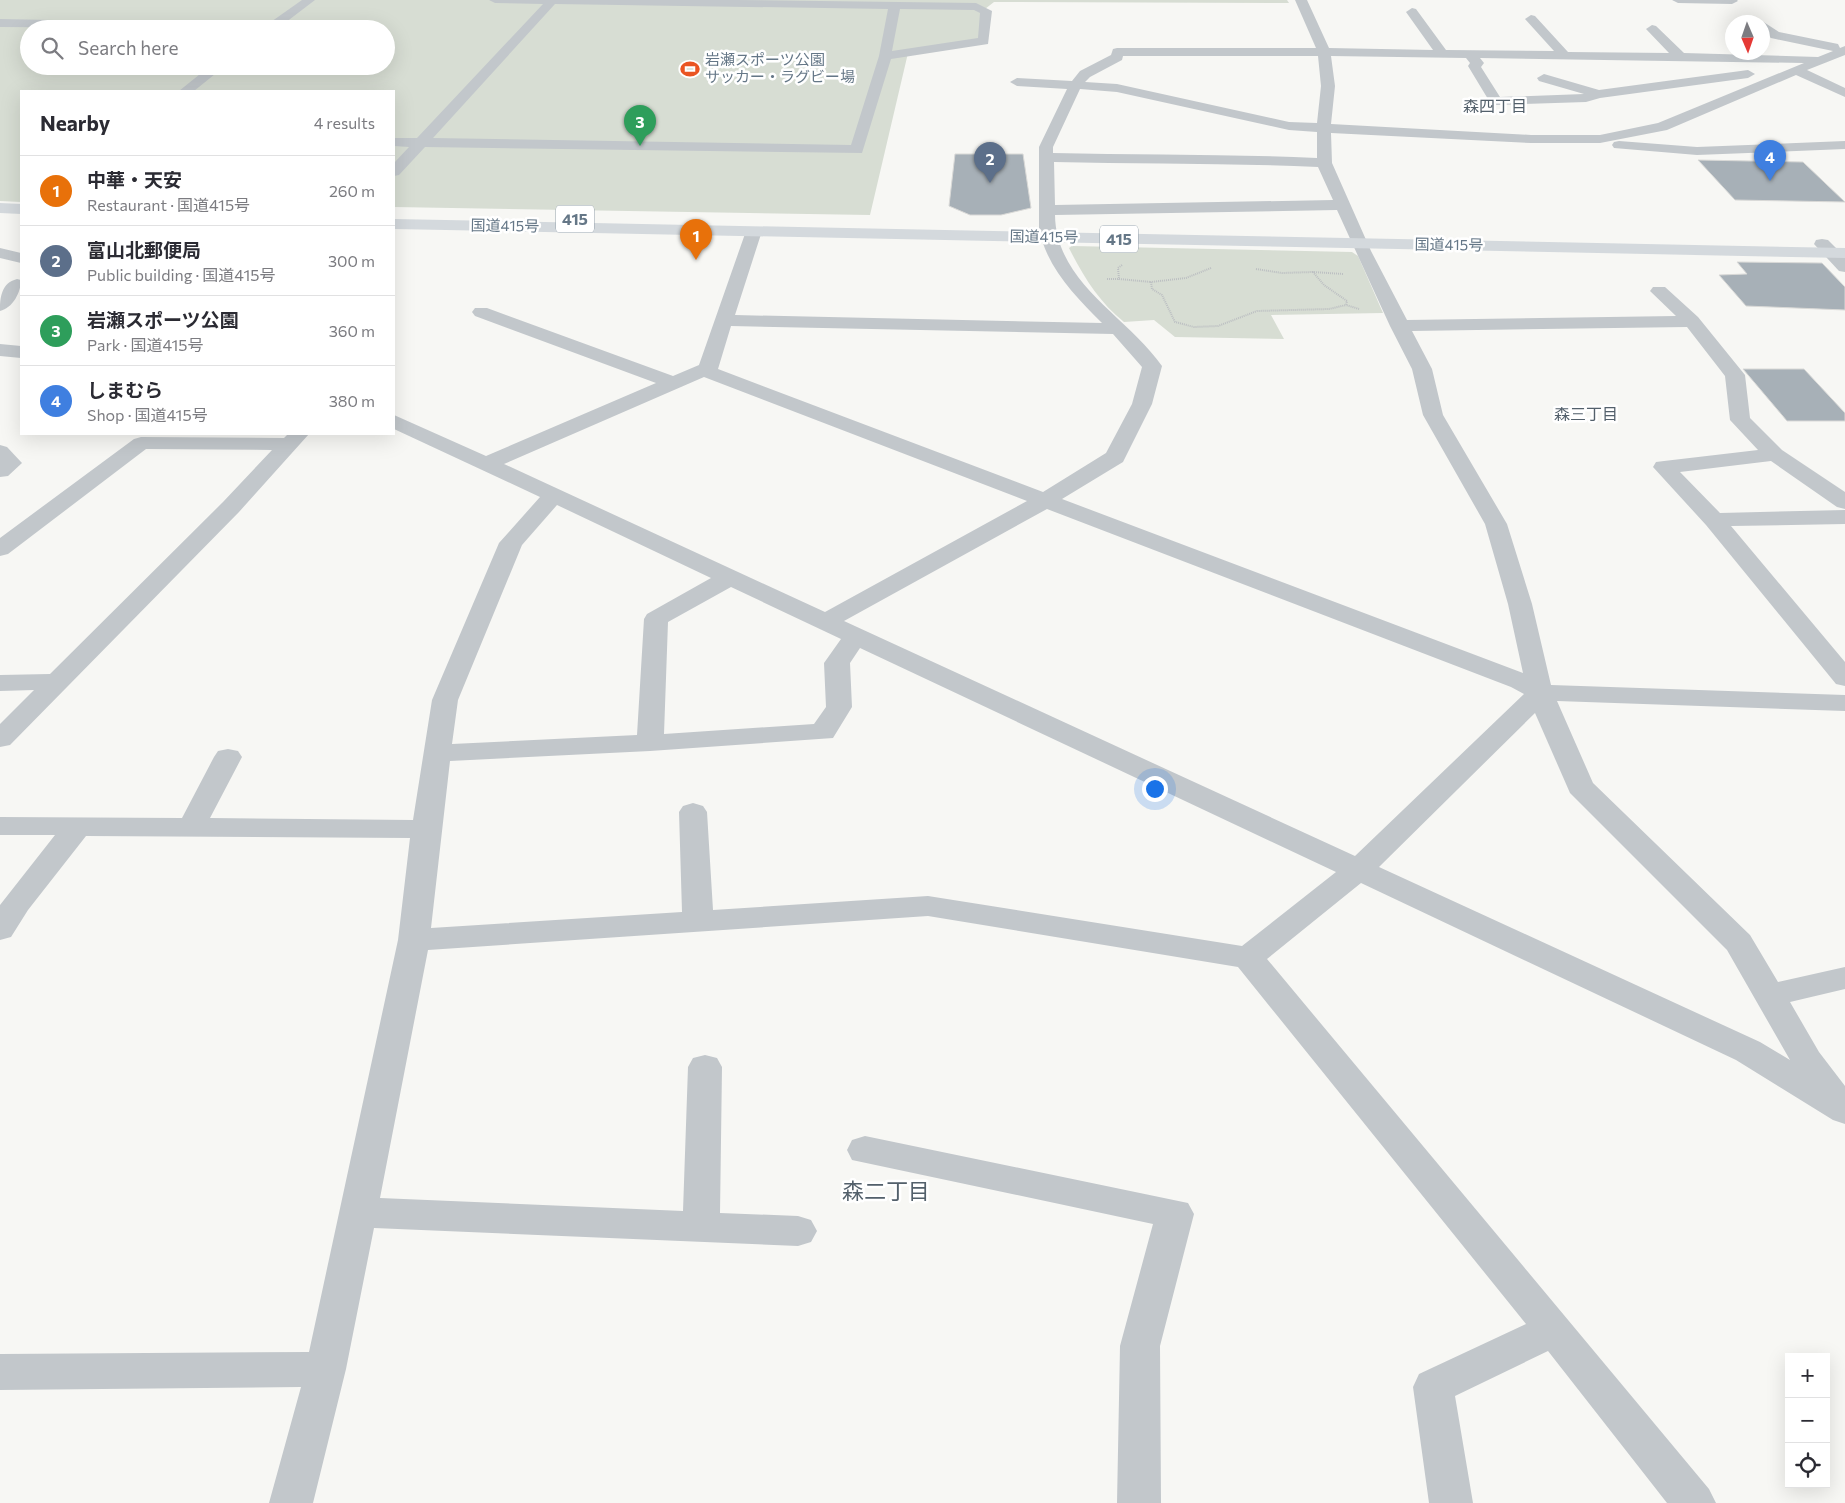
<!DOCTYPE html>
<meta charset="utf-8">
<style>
body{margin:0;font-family:Commissioner,"Noto Sans JP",sans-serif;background:#f2f2f3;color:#2b2b33}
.controls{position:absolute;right:15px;bottom:15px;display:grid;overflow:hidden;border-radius:0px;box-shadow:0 5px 20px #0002}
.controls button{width:45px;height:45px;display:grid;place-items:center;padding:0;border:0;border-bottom:1px solid #e1e1e2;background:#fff;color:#2b2b33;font:25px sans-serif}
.compass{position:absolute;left:1725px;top:15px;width:45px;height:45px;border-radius:50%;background:#fff;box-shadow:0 5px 20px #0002;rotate:178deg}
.you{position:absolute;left:1154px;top:788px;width:18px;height:18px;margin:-12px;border:4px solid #fff;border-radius:50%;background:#1a73e8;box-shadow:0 0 0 8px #1a73e833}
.badge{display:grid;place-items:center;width:32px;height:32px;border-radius:50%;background:#ea5422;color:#fff;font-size:16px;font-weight:700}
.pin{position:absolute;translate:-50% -41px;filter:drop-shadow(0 1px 2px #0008)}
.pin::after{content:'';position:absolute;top:26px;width:18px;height:15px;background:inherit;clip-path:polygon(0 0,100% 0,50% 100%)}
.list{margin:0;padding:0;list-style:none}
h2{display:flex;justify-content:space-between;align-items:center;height:65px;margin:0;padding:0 20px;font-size:21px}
h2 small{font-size:16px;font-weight:400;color:#7c7c81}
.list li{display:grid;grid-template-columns:32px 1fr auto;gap:15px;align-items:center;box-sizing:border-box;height:70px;padding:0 20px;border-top:1px solid #e1e1e2}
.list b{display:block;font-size:19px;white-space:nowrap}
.list p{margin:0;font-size:16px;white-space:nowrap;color:#7c7c81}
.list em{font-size:16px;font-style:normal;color:#7c7c81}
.icon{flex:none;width:28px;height:28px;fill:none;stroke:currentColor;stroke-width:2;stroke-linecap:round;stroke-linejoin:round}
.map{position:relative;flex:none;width:1845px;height:1503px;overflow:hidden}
.search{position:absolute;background:#fff;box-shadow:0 5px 20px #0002;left:20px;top:20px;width:375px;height:55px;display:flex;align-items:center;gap:12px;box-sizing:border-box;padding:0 18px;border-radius:28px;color:#7c7c81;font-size:19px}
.panel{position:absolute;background:#fff;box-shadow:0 5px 20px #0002;left:20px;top:90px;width:375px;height:345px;border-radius:0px}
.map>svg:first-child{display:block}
</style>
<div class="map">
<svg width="1845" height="1503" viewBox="0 0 1845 1503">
<rect width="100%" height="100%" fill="#f7f7f4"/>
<!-- green -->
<path fill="#d7ddd3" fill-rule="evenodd" d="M0 0H1287L1289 3 994 2 985 9 984 41 908 53 870 215 394 207V91H21V202L0 201ZM29 29H386V66H29Z
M1072 246 1352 252 1358 256 1383 313 1271 315 1284 339 1175 337 1154 320 1124 322C1099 302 1083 276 1069 248Z"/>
<!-- building -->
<path fill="#a7b0b7" stroke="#d9d9d7" d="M955 154H1023L1031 208 1001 215H970L949 206Z
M1698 160 1803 162 1845 202 1735 200Z
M1737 262 1822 263 1845 287V310L1746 306 1719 275 1747 274Z
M1743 369H1804L1845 413V421H1787Z"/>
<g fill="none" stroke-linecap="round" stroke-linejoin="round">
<!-- path -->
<path stroke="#bcbfc2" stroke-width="2" stroke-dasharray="1 1" stroke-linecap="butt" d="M1122 265 1118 268 1119 279 1151 282
M1211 268 1186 278 1151 282 1152 289 1162 295 1175 322 1194 327 1218 326 1257 311 1329 309 1346 305
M1256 269 1282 273 1313 272
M1343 274 1313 272 1324 285 1347 301 1346 305 1359 309
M1107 279H1119"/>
<!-- minor -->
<path fill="#c2c7cb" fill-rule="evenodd" d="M302 0H315L277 29 0 27V19L268 24Z
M489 0H735L976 3 992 11 988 44 891 59 862 153 425 147 399 175 394 176V163L409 147 394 146V138H417L543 4 495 3ZM555 4 888 9 879 56 851 145 433 138ZM900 9 974 10 980 13 978 38 892 51Z
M1295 0H1307L1329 48 1433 50 1406 12 1412 8 1416 9 1446 50 1554 51 1525 19 1531 15 1535 16 1568 52 1669 53 1646 29 1652 25 1656 26 1684 53 1818 57 1833 51 1771 38 1762 31V22H1758L1762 21 1779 32 1838 44 1840 48 1845 46V55L1807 70 1845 88V97L1796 75 1667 130 1600 143H1531L1331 133 1332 163 1371 251 1407 320 1676 316 1650 291 1653 287H1665L1698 317 1745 375 1750 418 1782 450 1845 492V509L1837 507 1771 461 1680 472 1720 513 1845 510V524L1731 526 1845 662V686L1836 684 1706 525 1653 467 1656 462 1664 461 1758 450 1730 420 1725 376 1687 327 1412 331 1432 369 1443 415 1507 524 1532 604 1551 685 1845 695V711L1557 701 1593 783 1750 935 1778 982 1845 967V989L1790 1002 1819 1052 1845 1086V1124L1833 1120 1736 1060 1361 883 1267 959 1709 1489 1716 1503H1667L1548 1351 1455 1396 1473 1503H1429L1413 1387 1419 1374 1526 1324 1238 967 928 916 428 950 380 1198 683 1211 688 1067 693 1058 705 1055 717 1058 722 1067 720 1213 798 1216 811 1220 817 1231 811 1242 798 1246 374 1228 346 1369 313 1503H269L301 1387 0 1390V1354L309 1352 398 940 410 838 86 836 28 910 11 937 0 940V905L55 835H0V817L182 818 214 757 218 751 228 749 238 751 242 757 210 818 413 820 432 700 499 543 540 497 394 429V415L486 456 656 383 475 316 472 312 475 308H487L673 376 699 365 746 231 748 228H760L762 231 735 315 1102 323C1075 296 1046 267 1039 228V147L1067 89 1017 86 1010 82 1017 78 1072 81 1080 71 1111 55 1113 49 1117 48H1316ZM1123 56H1318L1321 86 1317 123 1289 122 1117 84 1085 82 1090 77 1122 60ZM1331 56 1466 58 1470 63 1468 66 1491 104 1496 105 1586 102 1600 98 1748 78 1755 74 1748 70 1599 90 1544 74 1537 78 1539 81 1584 94 1500 97 1481 67 1484 63 1480 58 1804 63 1658 123 1600 135H1531L1331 124 1335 86ZM1080 89 1117 92 1289 130 1317 132V158C1229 154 1141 155 1053 153V147ZM1054 162C1142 164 1230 163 1318 167L1333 200 1055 205ZM1337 210 1390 326 1412 369 1423 415 1485 524 1508 604 1523 673 1062 499 1123 462 1152 404 1162 366C1127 316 1056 283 1055 215ZM731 326 1113 334 1142 367 1132 404 1106 453 1043 492 718 369ZM704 377 1027 501 825 612 504 464ZM557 505 711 578 647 614 644 619 637 735 452 744 458 700 522 545ZM1047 509 1511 687 1524 694 1355 856 844 621ZM731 587 841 639 824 663 826 707 814 724 664 734 668 622ZM860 648 1336 872 1242 946 928 896 713 910 707 812 703 806 693 803 683 806 679 812 682 912 431 928 450 761 650 751 833 738 852 707 850 663ZM1535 713 1570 793 1727 950 1790 1060 1760 1042 1379 867Z
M1672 0H1737L1738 1 1732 4 1678 3Z
M210 66H225L194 91H179Z
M1619 141 1697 147 1845 141V149L1697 155 1614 148 1612 145 1614 142Z
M1822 239 1828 240 1845 257V272L1839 271 1814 244 1816 240Z
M0 248 21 253V263L0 258Z
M17 279 21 280C21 292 13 308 0 311 0 298 1 283 17 279Z
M0 344 21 346V358L0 356Z
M288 434H309L239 512 10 745 0 747V724L34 690 0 691V675L50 674 223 502 272 450 146 449 8 554 0 556V538L134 439 141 437 284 438Z
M0 445 7 447 22 463 8 476 0 477Z
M865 1136 1188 1203 1194 1214 1160 1346 1161 1503H1117L1120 1346 1153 1224 852 1160 847 1150 852 1140Z"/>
<!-- highway -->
<path fill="#d4d9dd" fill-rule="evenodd" d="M0 203 21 204V214L0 213Z
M394 219 1845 248V258L394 229Z"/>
</g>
<!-- icons -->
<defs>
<g id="stadium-bare" transform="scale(1.5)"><path d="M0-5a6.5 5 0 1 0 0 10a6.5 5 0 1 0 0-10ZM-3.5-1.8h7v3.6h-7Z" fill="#ea5422" stroke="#fff" stroke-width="2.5" paint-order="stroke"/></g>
</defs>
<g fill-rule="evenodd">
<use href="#stadium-bare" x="690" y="69"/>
</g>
<g text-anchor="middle" stroke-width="5" stroke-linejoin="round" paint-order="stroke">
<!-- far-poi labels -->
<g font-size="15" fill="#657787" stroke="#fff" text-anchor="start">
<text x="705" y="65">岩瀬スポーツ公園<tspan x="705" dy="17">サッカー・ラグビー場</tspan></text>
</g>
<!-- far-street labels -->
<g font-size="15" fill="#657787" stroke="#fff">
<text transform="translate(505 226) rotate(1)" y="5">国道415号</text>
<text transform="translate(1044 237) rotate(1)" y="5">国道415号</text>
<text transform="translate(1449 245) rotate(1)" y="5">国道415号</text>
</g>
<!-- far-neighbourhood labels -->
<g font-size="16" fill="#53606b" stroke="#fff">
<text x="1495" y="112">森四丁目</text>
<text x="1586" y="420">森三丁目</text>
</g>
<!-- shield labels -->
<g fill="#fff" stroke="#93a0ab" stroke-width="1">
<rect x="556" y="205.5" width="38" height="27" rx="4"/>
<rect x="1100" y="225.5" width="38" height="27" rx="4"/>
</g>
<g font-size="16" font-weight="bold" fill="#657787">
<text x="575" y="225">415</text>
<text x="1119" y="245">415</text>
</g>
<!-- near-neighbourhood labels -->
<g font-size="22" fill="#53606b" stroke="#fff">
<text x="886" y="1199">森二丁目</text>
</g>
</g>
</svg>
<div class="controls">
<button>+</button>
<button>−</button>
<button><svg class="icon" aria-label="locate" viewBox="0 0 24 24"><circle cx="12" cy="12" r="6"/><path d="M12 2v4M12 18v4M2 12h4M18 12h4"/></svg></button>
</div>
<svg class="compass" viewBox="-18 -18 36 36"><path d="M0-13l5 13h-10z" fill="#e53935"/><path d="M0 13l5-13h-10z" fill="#7c7c81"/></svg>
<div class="you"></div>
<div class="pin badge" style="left:696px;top:260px;background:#e8710a">1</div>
<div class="pin badge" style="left:990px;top:183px;background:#5c6f8a">2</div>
<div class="pin badge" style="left:640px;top:146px;background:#2e9e5b">3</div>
<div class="pin badge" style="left:1770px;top:181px;background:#3f7fe0">4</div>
<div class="search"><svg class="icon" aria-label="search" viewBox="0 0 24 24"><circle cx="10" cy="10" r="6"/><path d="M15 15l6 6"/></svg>Search here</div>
<section class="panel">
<h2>Nearby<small>4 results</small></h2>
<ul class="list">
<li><span class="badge" style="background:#e8710a">1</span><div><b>中華・天安</b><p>Restaurant · 国道415号</p></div><em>260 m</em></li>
<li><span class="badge" style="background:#5c6f8a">2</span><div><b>富山北郵便局</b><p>Public building · 国道415号</p></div><em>300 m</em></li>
<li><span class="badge" style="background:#2e9e5b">3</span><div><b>岩瀬スポーツ公園</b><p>Park · 国道415号</p></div><em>360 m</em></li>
<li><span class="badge" style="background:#3f7fe0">4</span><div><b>しまむら</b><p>Shop · 国道415号</p></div><em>380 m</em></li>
</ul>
</section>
</div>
